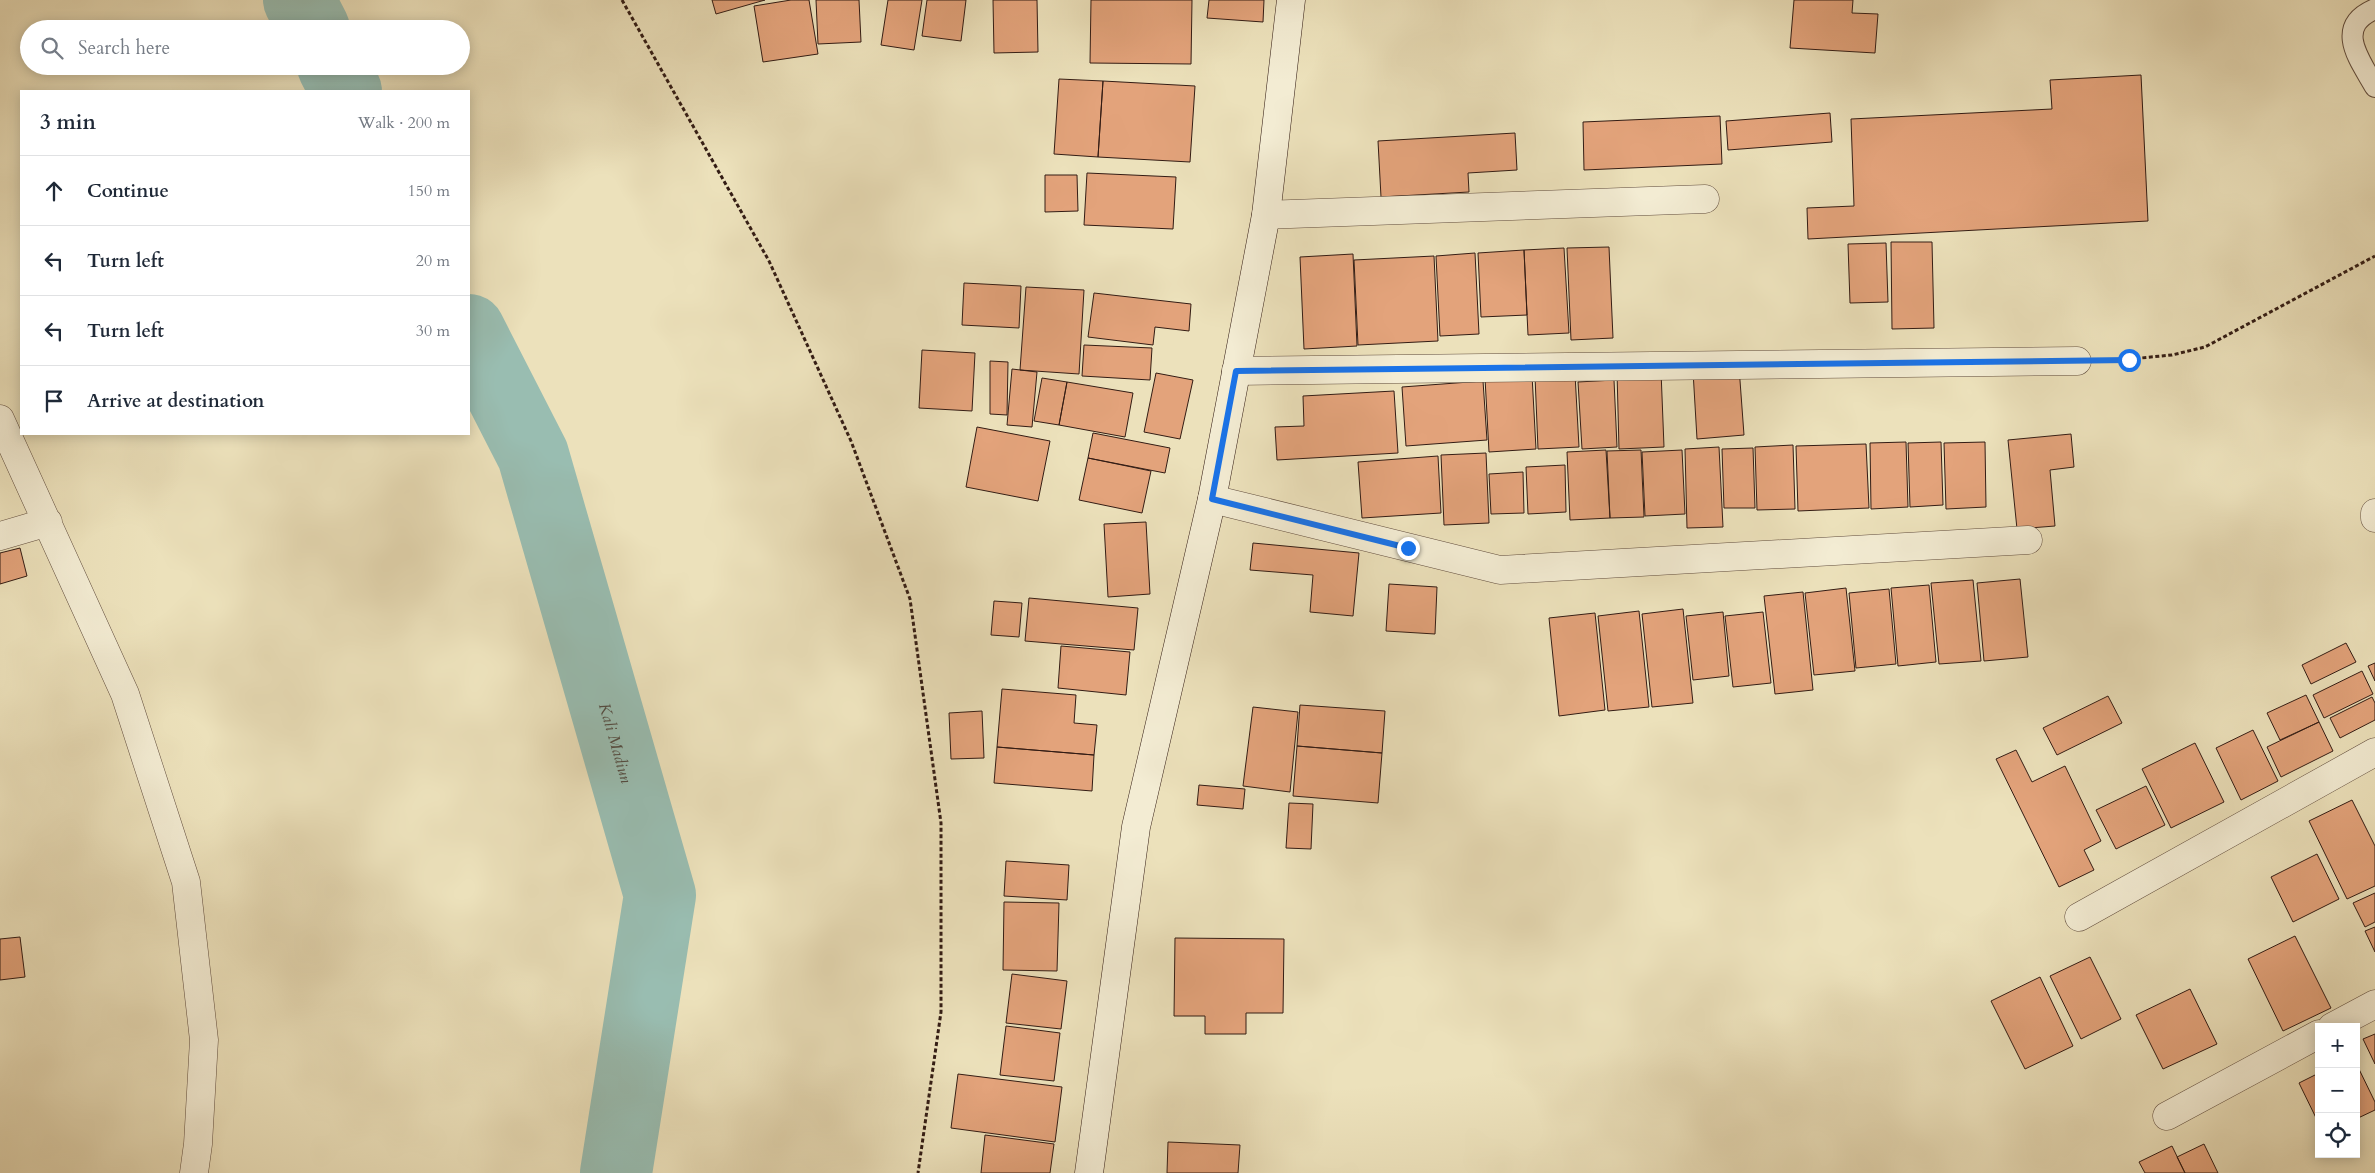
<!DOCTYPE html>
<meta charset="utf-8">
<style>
body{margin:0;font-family:Cardo,serif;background:#f2f2f3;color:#1f2937}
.controls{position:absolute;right:15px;bottom:15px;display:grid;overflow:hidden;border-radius:0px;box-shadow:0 2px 12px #0003}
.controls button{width:45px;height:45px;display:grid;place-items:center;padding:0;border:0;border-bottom:1px solid #e0e1e3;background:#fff;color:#1f2937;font:25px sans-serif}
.stop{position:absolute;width:15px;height:15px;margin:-11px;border:4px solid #1a73e8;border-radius:50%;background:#fff}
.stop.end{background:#1a73e8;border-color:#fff;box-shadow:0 1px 5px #0008}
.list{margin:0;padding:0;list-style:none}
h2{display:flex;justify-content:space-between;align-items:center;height:65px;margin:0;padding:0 20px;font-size:21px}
h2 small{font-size:16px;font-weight:400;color:#747a83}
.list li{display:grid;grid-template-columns:32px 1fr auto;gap:15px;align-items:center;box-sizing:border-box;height:70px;padding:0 20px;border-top:1px solid #e0e1e3}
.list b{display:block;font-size:19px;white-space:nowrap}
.list em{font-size:16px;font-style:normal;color:#747a83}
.icon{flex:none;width:28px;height:28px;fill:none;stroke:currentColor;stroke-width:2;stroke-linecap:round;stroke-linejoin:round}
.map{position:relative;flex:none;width:2375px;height:1173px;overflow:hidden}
.search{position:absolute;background:#fff;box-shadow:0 2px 12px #0003;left:20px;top:20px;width:450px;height:55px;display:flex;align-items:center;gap:12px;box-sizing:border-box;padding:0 18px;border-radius:28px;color:#747a83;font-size:19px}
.panel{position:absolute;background:#fff;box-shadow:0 2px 12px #0003;left:20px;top:90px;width:450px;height:345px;border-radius:0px}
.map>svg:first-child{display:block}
</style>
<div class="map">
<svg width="2375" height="1173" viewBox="0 0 2375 1173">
<rect width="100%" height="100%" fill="#ece1bb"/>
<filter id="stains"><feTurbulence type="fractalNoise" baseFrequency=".004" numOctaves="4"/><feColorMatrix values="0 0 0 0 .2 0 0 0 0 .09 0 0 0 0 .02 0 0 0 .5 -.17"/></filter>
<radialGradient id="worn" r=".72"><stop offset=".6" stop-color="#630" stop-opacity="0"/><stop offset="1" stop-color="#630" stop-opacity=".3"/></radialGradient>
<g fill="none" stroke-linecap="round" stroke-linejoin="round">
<!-- river -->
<g stroke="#99bdb1" stroke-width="72">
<path d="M299 0 314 29"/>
<path d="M333 66 346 91"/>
<path id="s1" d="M469 330 533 455 660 895 616 1173"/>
</g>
</g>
<!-- building -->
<path fill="#e3a37b" stroke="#331c14" d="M712 0H765L716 14Z
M791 0H809L818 54 763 62 754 6Z
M816 0H859L861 42 818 44Z
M888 0H922L914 50 881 45Z
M927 0H966L961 41 922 36Z
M993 0H1037L1038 52 994 53Z
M1091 0H1192L1191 64 1090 63Z
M1209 0H1264L1263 22 1207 18Z
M1794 0H1853L1852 13 1878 14 1875 53 1790 48Z
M2141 75 2148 221 1808 239 1807 208 1854 206 1851 119 2052 109 2050 80Z
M1059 79 1103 81 1098 157 1054 154Z
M1103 81 1195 86 1190 162 1098 157Z
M1830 113 1832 142 1728 150 1726 121Z
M1720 116 1722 164 1584 170 1583 122Z
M1515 133 1517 170 1468 173 1469 192 1381 197 1378 141Z
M1087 173 1176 177 1173 229 1084 225Z
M1045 175H1077L1078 211 1045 212Z
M1891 242H1932L1934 328 1892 329Z
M1886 243 1888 302 1850 303 1848 244Z
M1609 247 1613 338 1571 340 1567 248Z
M1564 248 1569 333 1528 335 1524 250Z
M1524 250 1527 315 1481 317 1478 253Z
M1475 253 1479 334 1440 336 1436 256Z
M1353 254 1357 346 1304 349 1300 257Z
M1434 256 1438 341 1358 345 1354 260Z
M964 283 1021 286 1019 328 962 325Z
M1026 287 1084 290 1079 374 1020 370Z
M1094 293 1191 304 1189 331 1155 327 1153 345 1088 337Z
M1084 345 1152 348 1150 380 1082 376Z
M922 350 975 353 972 411 919 408Z
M990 361 1008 362 1007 415 990 414Z
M1739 367 1744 435 1697 439 1693 371Z
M1012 369 1037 372 1032 427 1007 425Z
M1661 371 1664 447 1619 449 1617 372Z
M1156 373 1193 380 1180 439 1144 432Z
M1575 374 1579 447 1538 449 1535 376Z
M1532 375 1536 449 1489 452 1485 378Z
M1042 378 1067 382 1059 425 1034 421Z
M1614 380 1617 447 1582 449 1578 382Z
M1483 381 1487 440 1406 446 1402 387Z
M1067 382 1133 393 1125 437 1059 425Z
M1394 391 1398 453 1277 460 1275 427 1304 426 1303 396Z
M977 427 1050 441 1038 501 966 487Z
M1093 433 1170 448 1165 473 1088 458Z
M2071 434 2074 467 2050 470 2055 526 2017 529 2008 440Z
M1906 442 1908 507 1871 509 1870 443Z
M1941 442 1943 505 1910 507 1908 443Z
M1985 442 1986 507 1946 509 1944 443Z
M1866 444 1869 508 1798 511 1796 446Z
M1793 445 1795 509 1757 510 1755 447Z
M1719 447 1723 527 1687 528 1685 449Z
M1753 448 1755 508H1724L1722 449Z
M1606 450 1610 518 1570 520 1567 452Z
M1641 450 1644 517 1610 518 1607 451Z
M1682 450 1685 514 1645 516 1642 452Z
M1486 453 1489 523 1444 525 1441 455Z
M1438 456 1441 513 1362 518 1358 462Z
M1088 458 1151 471 1142 513 1079 500Z
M1565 465 1566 512 1528 514 1526 467Z
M1523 472 1524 513 1491 514 1489 474Z
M1146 522 1150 594 1108 597 1104 524Z
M1253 543 1359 553 1353 616 1310 612 1313 575 1250 570Z
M20 548 27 576 0 584V553Z
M2020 579 2028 657 1984 661 1977 583Z
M1973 580 1981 661 1939 664 1931 583Z
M1389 584 1437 587 1435 634 1386 631Z
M1929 585 1936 662 1898 666 1891 588Z
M1846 588 1855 671 1814 675 1805 593Z
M1889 589 1896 664 1856 668 1849 593Z
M1803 592 1813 690 1775 694 1764 596Z
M1029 598 1138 608 1134 650 1025 641Z
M994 601 1022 603 1019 637 991 635Z
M1683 609 1693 703 1652 707 1642 614Z
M1639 611 1649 707 1608 711 1598 616Z
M1723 612 1729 676 1693 680 1686 616Z
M1763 612 1771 683 1733 687 1725 616Z
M1595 613 1605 710 1559 716 1549 618Z
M2346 643 2356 662 2311 684 2302 665Z
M1061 646 1130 652 1126 695 1058 688Z
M2375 663V681L2368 666Z
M2362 671 2373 694 2324 718 2313 695Z
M1002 689 1076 695 1074 723 1097 725 1094 755 997 747Z
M2306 695 2319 722 2280 740 2267 713Z
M2108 696 2122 723 2057 755 2043 728Z
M2372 697 2375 703V720L2340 738 2330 718Z
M1300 705 1385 711 1382 753 1297 746Z
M1253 707 1298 712 1290 792 1243 786Z
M982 711 984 758 951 759 949 713Z
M2319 722 2333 751 2281 777 2267 747Z
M2253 730 2278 781 2241 800 2216 748Z
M2195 743 2224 802 2171 828 2142 769Z
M1297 746 1382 753 1378 803 1293 796Z
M997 747 1094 755 1092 791 994 783Z
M2016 750 2032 782 2065 766 2101 841 2084 850 2094 870 2059 887 1996 759Z
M1199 785 1245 789 1243 809 1197 805Z
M2146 786 2165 825 2116 849 2096 810Z
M2352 800 2375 846V886L2347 899 2309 821Z
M1289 803 1313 804 1311 849 1286 848Z
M2317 854 2339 899 2293 922 2271 877Z
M1006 861 1069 865 1067 900 1004 896Z
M2375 893V922L2365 927 2353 903Z
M1004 902 1059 903 1057 971 1003 970Z
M2375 927V952L2365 931Z
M2295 936 2331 1008 2283 1031 2248 959Z
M20 937 25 977 0 980V939Z
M1175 938 1284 939 1283 1013H1246V1034H1205V1016H1174Z
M2090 957 2121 1019 2081 1039 2050 976Z
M1012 974 1067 981 1061 1029 1006 1023Z
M2040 977 2073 1046 2025 1069 1991 1001Z
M2190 989 2217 1044 2163 1069 2136 1015Z
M1006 1026 1060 1033 1054 1081 1000 1075Z
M2375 1034V1064L2363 1039Z
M2356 1063 2375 1102V1110L2356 1119Z
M2319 1073V1124L2299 1083Z
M958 1074 1062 1087 1055 1142 951 1128Z
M985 1135 1054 1144 1050 1173H981Z
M1168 1142 1240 1145 1238 1173H1167Z
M2204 1144 2218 1173H2185L2177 1157Z
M2172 1146 2185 1173H2145L2139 1162Z"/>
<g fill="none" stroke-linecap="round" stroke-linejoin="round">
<!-- lane casing -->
<g stroke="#614d3e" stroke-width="22">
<path id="lane" d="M2375 9C2333 27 2360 60 2375 87"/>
</g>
<!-- street casing -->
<g stroke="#614d3e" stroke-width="29">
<path id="street" d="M1266 215 1705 199
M1236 371 2077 361
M0 419 125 694 186 882 204 1040 198 1144 194 1173
M1212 499 1500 570 2028 540
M2375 513V518
M0 536 48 522
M2079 917 2375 752
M2332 1027 2375 1004
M2167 1116 2319 1034"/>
</g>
<!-- secondary casing -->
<g stroke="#331c14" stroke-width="29">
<path id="secondary" d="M1089 1173 1136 827 1212 499 1266 215 1291 0"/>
</g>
<!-- path -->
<path stroke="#331c14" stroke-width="3" stroke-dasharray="4 2.5" stroke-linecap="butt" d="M622 0 769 261 851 441 910 599 941 823V1012L918 1173
M2110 361 2172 355 2205 347 2375 256"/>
<!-- lane -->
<use href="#lane" stroke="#f3ecd3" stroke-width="20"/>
<!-- street -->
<use href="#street" stroke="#f3ecd3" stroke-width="28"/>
<!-- secondary -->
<use href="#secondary" stroke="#f3ecd3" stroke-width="28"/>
</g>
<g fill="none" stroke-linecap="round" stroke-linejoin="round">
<!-- route -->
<path stroke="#1a73e8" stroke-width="6" d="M1408 548 1212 499 1236 371 2129 360"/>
</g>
<g text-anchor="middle" stroke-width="4" stroke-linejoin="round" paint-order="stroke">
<!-- water labels -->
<g font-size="16" font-style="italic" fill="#524c43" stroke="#f3ecd3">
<text dy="6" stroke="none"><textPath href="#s1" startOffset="440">Kali Madiun</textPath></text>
</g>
</g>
<rect width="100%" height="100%" filter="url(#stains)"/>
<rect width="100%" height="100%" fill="url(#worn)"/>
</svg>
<div class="controls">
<button>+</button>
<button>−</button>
<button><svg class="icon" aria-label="locate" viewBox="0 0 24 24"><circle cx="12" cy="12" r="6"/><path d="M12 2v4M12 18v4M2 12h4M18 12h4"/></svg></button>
</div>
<div class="stop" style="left:2129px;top:360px"></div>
<div class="stop end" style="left:1408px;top:548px"></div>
<div class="search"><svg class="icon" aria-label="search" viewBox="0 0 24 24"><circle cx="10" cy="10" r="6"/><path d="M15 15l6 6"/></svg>Search here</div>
<section class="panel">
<h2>3 min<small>Walk · 200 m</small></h2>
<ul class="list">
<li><svg class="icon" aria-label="ahead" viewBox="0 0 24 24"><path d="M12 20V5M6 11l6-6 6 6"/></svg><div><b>Continue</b></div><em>150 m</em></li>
<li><svg class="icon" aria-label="left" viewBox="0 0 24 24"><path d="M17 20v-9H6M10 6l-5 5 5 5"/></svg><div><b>Turn left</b></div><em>20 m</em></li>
<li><svg class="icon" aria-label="left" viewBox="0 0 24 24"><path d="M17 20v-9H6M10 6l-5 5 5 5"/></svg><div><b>Turn left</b></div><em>30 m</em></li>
<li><svg class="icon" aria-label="arrive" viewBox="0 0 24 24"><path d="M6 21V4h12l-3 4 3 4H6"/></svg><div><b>Arrive at destination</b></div></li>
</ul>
</section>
</div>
